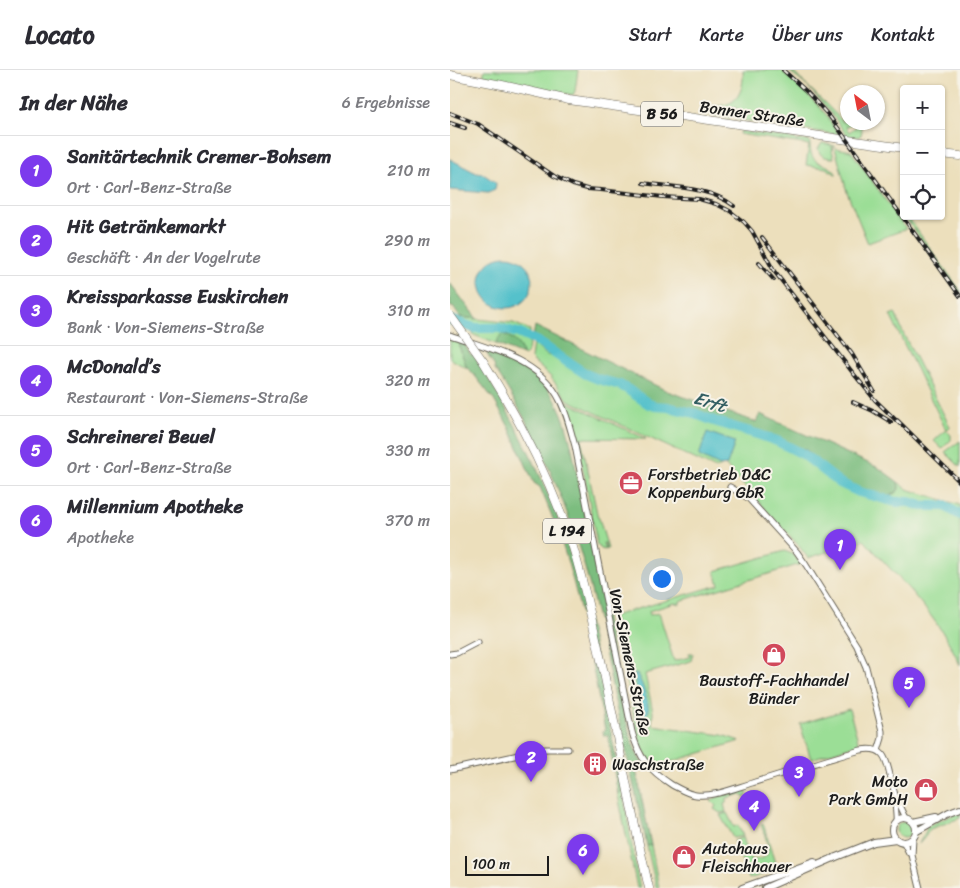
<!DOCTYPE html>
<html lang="de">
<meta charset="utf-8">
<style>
body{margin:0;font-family:Sriracha,sans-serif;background:#f2f2f3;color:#2b2b33}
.controls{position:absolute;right:15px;top:15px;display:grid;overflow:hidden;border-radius:5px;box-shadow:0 1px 4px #0004}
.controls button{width:45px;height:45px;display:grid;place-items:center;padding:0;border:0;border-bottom:1px solid #e1e1e2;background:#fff;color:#2b2b33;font:25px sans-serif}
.compass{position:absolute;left:390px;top:15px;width:45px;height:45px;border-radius:50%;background:#fff;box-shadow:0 1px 4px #0004;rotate:328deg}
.scale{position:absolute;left:15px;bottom:12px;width:84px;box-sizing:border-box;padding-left:5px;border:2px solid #1c1c1c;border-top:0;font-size:14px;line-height:18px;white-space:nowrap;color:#1c1c1c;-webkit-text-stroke:4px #f7f3e8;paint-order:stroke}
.you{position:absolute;left:211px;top:508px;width:18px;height:18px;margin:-12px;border:4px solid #fff;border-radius:50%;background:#1a73e8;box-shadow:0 0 0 8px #1a73e833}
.badge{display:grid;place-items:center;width:32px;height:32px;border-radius:50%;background:#7c3aed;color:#fff;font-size:16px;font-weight:700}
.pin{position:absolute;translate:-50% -41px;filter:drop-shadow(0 1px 2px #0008)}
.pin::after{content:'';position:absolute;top:26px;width:18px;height:15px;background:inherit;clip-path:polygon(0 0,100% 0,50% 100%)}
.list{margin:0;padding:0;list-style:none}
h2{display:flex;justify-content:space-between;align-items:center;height:65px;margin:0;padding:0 20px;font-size:21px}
h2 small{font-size:16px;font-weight:400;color:#7c7c81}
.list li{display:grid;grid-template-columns:32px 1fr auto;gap:15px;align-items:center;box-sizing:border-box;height:70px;padding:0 20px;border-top:1px solid #e1e1e2}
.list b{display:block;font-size:19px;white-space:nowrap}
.list p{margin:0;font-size:16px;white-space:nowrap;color:#7c7c81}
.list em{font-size:16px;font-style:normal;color:#7c7c81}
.icon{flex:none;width:28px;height:28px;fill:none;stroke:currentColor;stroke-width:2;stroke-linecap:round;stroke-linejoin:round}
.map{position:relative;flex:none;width:510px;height:818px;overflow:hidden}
header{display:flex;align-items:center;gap:30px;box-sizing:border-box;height:70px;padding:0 25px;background:#fff;border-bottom:1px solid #e1e1e2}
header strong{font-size:24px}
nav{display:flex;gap:28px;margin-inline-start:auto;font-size:18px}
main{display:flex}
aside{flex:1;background:#fff}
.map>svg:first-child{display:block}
</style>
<header>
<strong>Locato</strong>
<nav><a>Start</a><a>Karte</a><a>Über uns</a><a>Kontakt</a></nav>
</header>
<main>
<aside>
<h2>In der Nähe<small>6 Ergebnisse</small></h2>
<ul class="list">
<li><span class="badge">1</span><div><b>Sanitärtechnik Cremer-Bohsem</b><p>Ort · Carl-Benz-Straße</p></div><em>210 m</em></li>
<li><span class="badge">2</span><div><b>Hit Getränkemarkt</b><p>Geschäft · An der Vogelrute</p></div><em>290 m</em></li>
<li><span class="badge">3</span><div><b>Kreissparkasse Euskirchen</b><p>Bank · Von-Siemens-Straße</p></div><em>310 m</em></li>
<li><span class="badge">4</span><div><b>McDonald’s</b><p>Restaurant · Von-Siemens-Straße</p></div><em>320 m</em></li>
<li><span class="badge">5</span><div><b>Schreinerei Beuel</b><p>Ort · Carl-Benz-Straße</p></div><em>330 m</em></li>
<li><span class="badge">6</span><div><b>Millennium Apotheke</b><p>Apotheke</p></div><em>370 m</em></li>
</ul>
</aside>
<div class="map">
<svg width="510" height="818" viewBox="0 0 510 818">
<rect width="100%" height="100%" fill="#f7f3e8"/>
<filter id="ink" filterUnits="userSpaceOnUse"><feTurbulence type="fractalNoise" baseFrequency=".02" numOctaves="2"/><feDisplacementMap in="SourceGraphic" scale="10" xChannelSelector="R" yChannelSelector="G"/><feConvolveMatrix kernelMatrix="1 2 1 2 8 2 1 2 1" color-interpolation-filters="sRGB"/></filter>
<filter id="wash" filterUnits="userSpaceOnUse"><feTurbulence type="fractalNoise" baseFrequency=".0096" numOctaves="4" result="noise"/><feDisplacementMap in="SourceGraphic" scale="20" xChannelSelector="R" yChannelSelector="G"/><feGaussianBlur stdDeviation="1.12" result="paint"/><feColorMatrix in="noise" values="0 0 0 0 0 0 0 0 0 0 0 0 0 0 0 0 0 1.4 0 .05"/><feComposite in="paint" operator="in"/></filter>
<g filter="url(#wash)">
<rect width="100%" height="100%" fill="#ecdfbc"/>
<!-- green -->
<path fill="#9bde96" stroke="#5c7d59" d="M34 0H128L125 21 123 25 34 6Z
M293 0H331C349 15 365 31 379 48V50L390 65 286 49 287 38H282L280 48 252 44V35C260 35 269 37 277 34 291 30 294 13 293 0Z
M338 0H341L380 38 393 52 397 50 398 52 402 53 396 57 399 62 410 54 412 61 411 65 408 67 397 66 381 43 359 18Z
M291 61 346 69V71H348V70L360 71C359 101 378 88 387 105L376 98 356 95 359 75 289 64Z
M372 73 385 76V77H381L383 79 382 80 384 88C376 88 370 87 368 79Z
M385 78 397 80 401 81 456 159 418 173 417 171 397 122Z
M454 146H457L510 220V223Z
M445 243 453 263 500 357 496 360 501 365V370L492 379 484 371 496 360 440 245Z
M10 247 63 253 80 260V266L66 260 52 257 27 256 17 255Z
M48 259 67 264 79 270C79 275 79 283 74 286L72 285C71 275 63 268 53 264L48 269 46 274 24 265 20 260 31 261Z
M0 268 13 272 10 274 9 276 17 298 0 289Z
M83 272 88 278 97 285 107 288 131 304 146 311 169 318 180 324 196 335 206 339 217 340 245 346 311 368 327 375 344 380 374 403 379 408 394 418 407 423 429 431 445 434H458L481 438 495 439 510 447V595C490 547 448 508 414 470L358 488 348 475 275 395 277 394 285 372 257 363 271 396 266 399 118 330 100 306 81 289Z
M115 331 196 369 131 368 148 448H149L158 479 156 480 155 473H153L155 480 151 479 147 475C138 428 132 377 114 332Z
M510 371V397L495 382Z
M448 412 457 419 510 435V442L496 434 491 433 478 434 471 433 458 429H448L435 427 447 422 449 418Z
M335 481 342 484 351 494 230 531V534L225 533 199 541 200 545 209 543 224 591 240 587 239 583H243L241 591 195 604 203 642 202 655 272 665 290 671 204 697C197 687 191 678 188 666L163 546 269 515 265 501Z
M399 639 409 674 361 689 350 654Z
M172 718C178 751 183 785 190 818H187L168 725Z
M296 719 297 724V726L295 727 291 724 277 728 276 733 274 734 276 742 270 743 264 739 266 736 261 731 267 727Z
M510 742V748L480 759 475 767 468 775 476 761 477 756Z
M277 743 284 757 288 755 293 766 283 768 270 745Z
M446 760a8 8 0 1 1 16 0a8 8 0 1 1-16 0Z
M313 753 327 800 299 809 284 771 293 767 298 784 302 789 300 790C304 789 312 790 316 786 322 781 313 761 311 754Z
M201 775 209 818 206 817 197 776Z"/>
<!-- forest -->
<path fill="#7cbd7f" stroke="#4c6c4e" d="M0 213 27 249 10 247 3 237H1L0 236Z
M85 256 217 321 306 352 310 344 429 398 448 412 449 418 447 422 435 427 410 421 394 414 379 402 364 389 359 382 355 379 348 378 315 364 261 348 245 341 197 330 182 318 171 312 138 302 90 270 83 267Z
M53 264C63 268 71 274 72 285L46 274 50 266Z
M13 272 21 285 23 284C61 343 93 404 116 471 129 510 138 551 147 592 155 634 164 676 172 718L168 725 158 665 154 666 153 661 155 660C142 595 131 530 110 467 104 450 97 434 90 417L84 413 59 357 44 330 22 302 17 298 9 276 10 274Z
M39 282C93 302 110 323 122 379L176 650C181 667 184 684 196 698L186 700 201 775 197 776C188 732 177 689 168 646 158 597 149 547 135 498 115 428 85 359 44 298L45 297 37 284Z"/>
<!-- water -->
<path fill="#54c1cb" stroke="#386e74" d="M0 89 26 103 33 104 45 112 46 114 45 120 38 123 0 120Z
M30 212a26 26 0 1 1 52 0a26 26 0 1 1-52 0Z
M257 362 285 372 277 395 270 396 249 386Z
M184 604H187C193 614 198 630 199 642L195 645 192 644 189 636Z"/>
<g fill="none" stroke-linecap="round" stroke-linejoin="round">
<!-- river -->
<path stroke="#54c1cb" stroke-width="10" d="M1 250 24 258H49L68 263 88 272 116 291 136 304 148 309 170 315 177 319 199 334 205 336 218 337 244 343 264 351 310 365 327 371 353 384 390 413 409 422 446 432H459L472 436H495L510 445"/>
</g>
</g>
<g filter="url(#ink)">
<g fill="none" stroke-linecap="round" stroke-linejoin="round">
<!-- minor casing -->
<g stroke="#656054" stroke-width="7">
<path id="minor" d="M0 265C37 278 85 288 107 325 116 340 120 358 125 376L182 662C189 688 199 700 222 715 230 719 237 724 246 725 264 727 285 718 302 713 338 702 375 690 411 680 433 676 436 687 440 705 442 713 444 721 446 729 444 736 447 744 446 751
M280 417 298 428 347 482 356 495 407 576 416 597 432 661V668L428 681
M0 584 7 583 28 572
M0 700 96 679H118
M446 729 448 731 456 748
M463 769 462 785 470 818
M454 773 459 783 462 785"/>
</g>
<!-- tertiary casing -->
<g stroke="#656054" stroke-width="8">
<path id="tertiary" d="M442 760a12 12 0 1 1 24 0a12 12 0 1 1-24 0Z
M463 752 486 747
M467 761 499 743 510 739
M292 818 364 792
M315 818 386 787 424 772 446 769"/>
</g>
<!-- primary casing -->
<g stroke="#656054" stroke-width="9">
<path id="primary" d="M0 5 52 15 119 30 454 78
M491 84 510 86
M33 291C69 348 100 409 122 474 135 516 144 560 154 603 169 674 182 747 199 818"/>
</g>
<!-- minor -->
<use href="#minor" stroke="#fff" stroke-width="5"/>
<!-- tertiary -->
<use href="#tertiary" stroke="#fff" stroke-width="6"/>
<!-- primary -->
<use href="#primary" stroke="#fff" stroke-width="8"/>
<!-- rail casing -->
<g stroke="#1c1c1c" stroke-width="4">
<path id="rail" d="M333 0 356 21 380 47 510 226
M0 43 28 54 104 106 123 115 137 119 151 120 213 127 249 129 266 134 280 141 294 152 302 161 324 201 403 303 425 330 450 354
M0 53 15 58
M193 113C222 117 260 117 284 136
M312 167 402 284 424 321
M309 193 324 210
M403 332 423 341 441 352
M447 350 510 412"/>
</g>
<!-- rail -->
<use href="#rail" stroke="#f7f3e8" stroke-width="2" stroke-dasharray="5.5" stroke-linecap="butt"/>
<!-- primary-bridge casing -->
<g stroke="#656054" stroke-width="9" stroke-linecap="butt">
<path id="primary-bridge" d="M0 245 33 291"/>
</g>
<!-- primary-bridge -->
<use href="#primary-bridge" stroke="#fff" stroke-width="8"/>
</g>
</g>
<!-- icons -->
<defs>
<g id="office-disc" transform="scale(1.25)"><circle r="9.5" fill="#d1495b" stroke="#f7f3e8"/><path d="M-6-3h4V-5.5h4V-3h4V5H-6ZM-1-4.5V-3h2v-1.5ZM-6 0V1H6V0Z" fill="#fff"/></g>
<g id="shop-disc" transform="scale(1.25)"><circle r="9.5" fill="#d1495b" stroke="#f7f3e8"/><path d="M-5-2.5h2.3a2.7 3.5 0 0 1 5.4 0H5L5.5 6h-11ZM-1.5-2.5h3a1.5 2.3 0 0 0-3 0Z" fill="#fff"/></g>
<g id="building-disc" transform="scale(1.25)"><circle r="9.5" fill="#d1495b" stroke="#f7f3e8"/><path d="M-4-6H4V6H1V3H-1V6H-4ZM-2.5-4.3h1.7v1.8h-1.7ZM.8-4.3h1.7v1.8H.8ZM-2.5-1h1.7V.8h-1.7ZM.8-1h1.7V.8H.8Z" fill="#fff"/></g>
</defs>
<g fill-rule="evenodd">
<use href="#office-disc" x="181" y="413"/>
<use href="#shop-disc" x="324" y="585"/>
<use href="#building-disc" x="145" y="694"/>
<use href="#shop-disc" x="476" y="720"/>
<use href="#shop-disc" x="234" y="787"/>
</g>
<g text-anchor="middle" stroke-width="4" stroke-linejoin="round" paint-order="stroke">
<!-- shield labels -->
<g fill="#f7f3e8" stroke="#5e5c59" stroke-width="1">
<rect x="191" y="31.5" width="42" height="25" rx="4"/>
<rect x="93" y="448.5" width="48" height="25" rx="4"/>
</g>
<g font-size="15" font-weight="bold" fill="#1c1c1c">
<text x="212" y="49">B 56</text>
<text x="117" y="466">L 194</text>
</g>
<!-- street labels -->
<g font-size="16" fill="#1c1c1c" stroke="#f7f3e8">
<text transform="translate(302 43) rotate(8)" y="6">Bonner Straße</text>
<text transform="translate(181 592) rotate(78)" y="6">Von-Siemens-Straße</text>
</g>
<!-- poi labels -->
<g font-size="16" fill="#1c1c1c" stroke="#f7f3e8" text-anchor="start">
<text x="198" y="410">Forstbetrieb D&amp;C<tspan x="198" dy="18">Koppenburg GbR</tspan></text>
<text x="324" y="616" text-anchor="middle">Baustoff-Fachhandel<tspan x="324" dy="18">Bünder</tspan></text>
<text x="162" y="700">Waschstraße</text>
<text x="458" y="717" text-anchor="end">Moto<tspan x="458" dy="18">Park GmbH</tspan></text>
<text x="252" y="784">Autohaus<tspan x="252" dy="18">Fleischhauer</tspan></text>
</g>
<!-- water labels -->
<g font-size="18" font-style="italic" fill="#325e62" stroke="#f7f3e8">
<text transform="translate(260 332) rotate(17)" y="6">Erft</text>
</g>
</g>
</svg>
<div class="controls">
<button>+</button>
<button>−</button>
<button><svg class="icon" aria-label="locate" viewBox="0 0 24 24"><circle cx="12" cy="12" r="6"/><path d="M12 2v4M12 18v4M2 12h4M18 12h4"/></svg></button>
</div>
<svg class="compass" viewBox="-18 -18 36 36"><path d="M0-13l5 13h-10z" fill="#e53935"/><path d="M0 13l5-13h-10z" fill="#7c7c81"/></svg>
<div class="scale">100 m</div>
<div class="you"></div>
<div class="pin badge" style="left:390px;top:500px">1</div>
<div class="pin badge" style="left:81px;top:712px">2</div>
<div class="pin badge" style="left:349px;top:727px">3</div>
<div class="pin badge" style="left:304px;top:761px">4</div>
<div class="pin badge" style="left:459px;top:638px">5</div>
<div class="pin badge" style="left:133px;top:805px">6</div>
</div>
</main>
